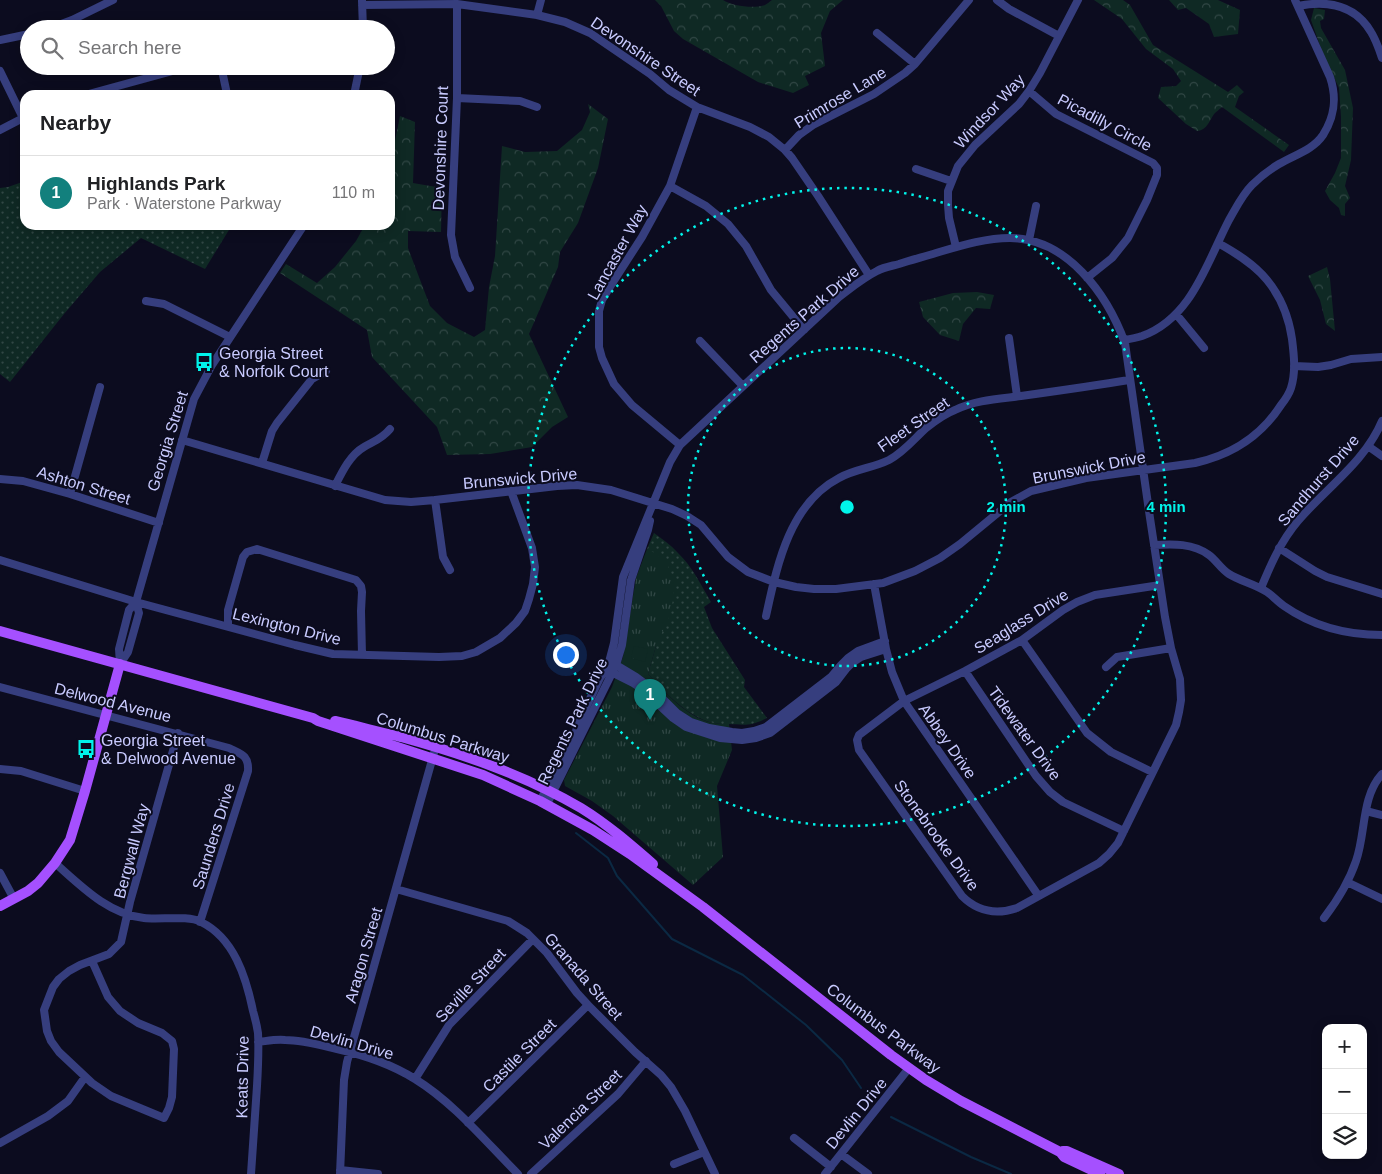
<!DOCTYPE html>
<meta charset="utf-8">
<style>
body{margin:0;font-family:Helvetica,sans-serif;background:#f6f6f6;color:#202124}
.controls{position:absolute;right:15px;bottom:15px;display:grid;overflow:hidden;border-radius:10px;box-shadow:0 2px 12px #0003}
.controls button{width:45px;height:45px;display:grid;place-items:center;padding:0;border:0;border-bottom:1px solid #e0e0e0;background:#fff;color:#202124;font:25px sans-serif}
.you{position:absolute;left:565px;top:654px;width:18px;height:18px;margin:-12px;border:4px solid #fff;border-radius:50%;background:#1a73e8;box-shadow:0 0 0 8px #1a73e833}
.badge{display:grid;place-items:center;width:32px;height:32px;border-radius:50%;background:#12807d;color:#fff;font-size:16px;font-weight:700}
.pin{position:absolute;translate:-50% -41px;filter:drop-shadow(0 1px 2px #0008)}
.pin::after{content:'';position:absolute;top:26px;width:18px;height:15px;background:inherit;clip-path:polygon(0 0,100% 0,50% 100%)}
.list{margin:0;padding:0;list-style:none}
h2{display:flex;justify-content:space-between;align-items:center;height:65px;margin:0;padding:0 20px;font-size:21px}
h2 small{font-size:16px;font-weight:400;color:#757577}
.list li{display:grid;grid-template-columns:32px 1fr auto;gap:15px;align-items:center;box-sizing:border-box;height:75px;padding:0 20px;border-top:1px solid #e0e0e0}
.list b{display:block;font-size:19px;white-space:nowrap}
.list p{margin:0;font-size:16px;white-space:nowrap;color:#757577}
.list em{font-size:16px;font-style:normal;color:#757577}
.icon{flex:none;width:28px;height:28px;fill:none;stroke:currentColor;stroke-width:2;stroke-linecap:round;stroke-linejoin:round}
.map{position:relative;flex:none;width:1382px;height:1174px;overflow:hidden}
.search{position:absolute;background:#fff;box-shadow:0 2px 12px #0003;left:20px;top:20px;width:375px;height:55px;display:flex;align-items:center;gap:12px;box-sizing:border-box;padding:0 18px;border-radius:28px;color:#757577;font-size:19px}
.panel{position:absolute;background:#fff;box-shadow:0 2px 12px #0003;left:20px;top:90px;width:375px;height:140px;border-radius:15px}
.map>svg:first-child{display:block}
</style>
<div class="map">
<svg width="1382" height="1174" viewBox="0 0 1382 1174">
<defs>
<pattern id="grass-dots" width="8" height="8" patternUnits="userSpaceOnUse" patternTransform="scale(1.25)"><rect width="8" height="8" fill="#0f2924"/><path d="M2 2h.1M6 6h.1" fill="none" stroke="#314745" stroke-width="1.8" stroke-linecap="round"/></pattern>
<pattern id="forest-crowns" width="20" height="18" patternUnits="userSpaceOnUse" patternTransform="scale(1.25)"><rect width="20" height="18" fill="#0f2924"/><path d="M2 6a3 3 0 1 1 6 0M12 15a3 3 0 1 1 6 0" fill="none" stroke="#314745"/></pattern>
<pattern id="park-tufts" width="24" height="20" patternUnits="userSpaceOnUse" patternTransform="scale(1.25)"><rect width="24" height="20" fill="#0f2924"/><path d="M3 7l-1-3M5 7V3M7 7l1-3M15 17l-1-3M17 17v-4M19 17l1-3" fill="none" stroke="#314745"/></pattern>
</defs>
<rect width="100%" height="100%" fill="#0c0c1f"/>
<!-- grass -->
<path fill="url(#grass-dots)" d="M25 181V225H232L205 269 141 238 100 272 64 314 10 382 0 374V188L8 187Z
M654 533C662 539 671 545 678 553 692 566 701 585 711 602L704 607 712 628 745 680 744 687 767 718C751 726 746 725 729 724 724 724 718 724 713 723 686 716 666 693 648 674L656 646 647 549Z"/>
<!-- forest -->
<path fill="url(#forest-crowns)" d="M655 0H723C732 6 754 9 765 5 767 4 769 2 772 0H843L830 11 821 33 825 66 805 76 809 85 793 93 758 82 683 39 674 31 661 6Z
M1094 0H1123L1130 5 1153 45 1228 92 1237 85 1244 92 1239 96 1235 107 1289 145 1284 152 1222 107C1221 108 1216 112 1215 113 1209 120 1208 130 1197 131L1186 124 1158 98 1161 87 1176 86 1181 81 1173 69 1146 49 1122 19Z
M1169 0H1218L1240 10 1238 34 1214 37 1209 24 1186 8 1178 10Z
M1314 8 1325 10 1324 19 1320 21 1321 28 1345 70 1353 108 1351 160 1345 186 1350 198 1345 204V216L1341 215 1339 208 1330 200 1325 191 1335 173 1341 158V117L1339 88 1323 54 1311 20Z
M588 104 608 119 598 168 578 223 560 252 558 267 529 334 568 417 552 427 532 447 490 454 447 455 437 427 372 357 367 330 280 273 286 264 317 283 335 267 356 241 365 225H390V165L400 116 415 122 413 183 442 188 441 232 408 231V248L430 306 447 323 474 337 485 330 489 287 495 256 502 146 525 152 557 151 582 130 590 112Z
M1327 267 1330 279 1335 331 1326 324 1320 300 1308 276Z
M977 292 994 295 990 309 976 308 963 324 959 341 940 335 923 317 919 302 953 293Z"/>
<!-- park -->
<path fill="url(#park-tufts)" d="M647 549 655 553 663 560 668 566 675 584 671 613 656 646 648 674C666 693 686 717 713 723 718 724 724 724 729 724L732 750 717 786 723 857 693 885 613 816 592 801 565 786 564 780 612 687 623 657 636 578Z"/>
<!-- pitch -->
<path fill="#0f2924" d="M634 646 648 649 645 662 631 658Z"/>
<g fill="none" stroke-linecap="round" stroke-linejoin="round">
<!-- stream -->
<path stroke="#0b2943" stroke-width="2" d="M576 833 608 858 617 876 672 939 743 975 806 1025 842 1060 861 1088
M891 1117 971 1157 1011 1174"/>
<!-- minor -->
<path stroke="#363e7e" stroke-width="8" d="M997 0 1009 9 1059 36
M362 1 363 29
M457 4V98L451 235 455 257 470 288
M362 5 457 4 537 15 565 22 590 33 650 74 669 90 697 107 750 127 769 137 785 150 792 158 818 196 869 275
M1298 6C1328 0 1355 5 1371 32 1376 40 1379 49 1382 58
M537 15 541 0
M48 29 72 20 113 0
M877 33 915 64
M0 40 29 34
M221 66 227 94
M0 71 23 118
M1029 91 1056 114 1153 163 1157 168V175L1147 200 1128 238 1112 258 1087 278
M85 95 180 69 197 66
M354 95 360 66
M457 98 520 101 537 107
M0 130 25 117
M785 150 799 135 813 125 874 94 905 73 915 64 969 0
M916 169 951 181
M670 186 706 206 728 224 746 246 771 290 804 330
M1029 240 1036 206
M956 247 949 218 948 205V191L958 166 975 145 1019 104 1029 91 1040 73 1078 0
M146 301 164 304 230 337
M1176 314 1204 348
M1009 338 1017 396
M1124 340C1130 339 1136 338 1142 336 1192 318 1207 262 1229 220 1236 208 1242 195 1252 185 1260 177 1269 170 1279 164 1294 155 1313 150 1323 135 1335 116 1337 98 1330 77L1295 0
M700 341 743 386
M1294 366 1318 367 1331 365 1351 359 1382 357
M182 440 385 500 411 502 435 500 557 486 577 485 611 490 672 509 687 516 701 525 728 557 748 572 774 582 796 587 814 589H836L883 583 915 571 940 558 960 544 1011 502 1031 491 1086 478 1195 463C1231 455 1261 436 1281 405 1285 400 1289 394 1291 388 1296 372 1294 355 1292 339 1289 318 1281 297 1267 280 1254 264 1236 253 1218 243
M680 445 632 405 614 384 602 358 599 347V311L602 300 613 282 642 237 670 186 697 107
M1368 446 1382 456
M262 463 272 431 277 423 312 379 326 371
M0 479 23 481 70 494 159 523
M335 486C342 472 350 455 364 447 374 441 382 439 390 429
M70 494 100 387
M435 500 443 557 450 570
M1154 545C1173 544 1193 543 1209 555 1216 560 1221 569 1229 574 1240 581 1255 584 1267 592 1273 596 1278 602 1284 606 1314 627 1347 635 1382 635
M1279 548 1315 571 1327 577 1382 594
M0 560 136 602 295 645 333 654 439 657 462 656 476 652 500 638 516 623 525 611 529 599 533 584 535 567 532 548 511 491
M874 584 886 649 892 672 904 701 1038 895
M1261 588C1271 564 1281 541 1298 521 1326 488 1365 462 1382 421
M766 616C777 566 789 504 839 478 855 469 873 468 889 460 904 452 914 439 926 428 935 421 944 414 955 410 976 400 998 399 1021 396 1057 391 1093 386 1129 380
M228 626V610L243 557 247 552 257 549 356 580 361 586 362 592 361 611 362 655
M1022 640 1087 733 1111 752 1152 772
M120 664 119 649 129 610 136 602 194 399 212 365 304 225
M120 664 128 652 139 613 136 602
M608 666 613 673 633 683 642 689 673 718 686 727 720 738 742 740 756 738 770 733 836 682 846 669 852 663 861 657 886 649
M608 666 616 665 636 677 656 692 677 713 691 722 709 728 732 732 742 733 754 731 766 727 831 677 841 665 848 658 858 651 885 641
M1106 667 1117 657 1171 648
M965 671 1036 776 1050 792 1063 802 1124 831
M0 687 229 748C241 754 249 755 248 771L200 922
M0 769 21 771 85 791
M540 801 575 734 579 722 600 678 608 666 614 643 623 577 670 462 680 445 839 297C851 288 863 278 877 271 884 267 892 266 899 264 911 260 923 257 936 253 960 246 985 238 1010 238 1067 238 1107 294 1125 343L1150 518 1165 617 1171 648 1180 679 1181 700 1179 712 1176 725 1118 843 1109 854 1099 863 1017 908C996 915 977 911 962 896L859 750 857 740 859 735 904 701 965 671 1022 640 1063 610 1077 602 1095 595 1160 585
M547 804 616 665 622 645 631 580 648 530 650 521
M1366 811 1382 815
M55 863C81 886 108 914 144 918 160 920 188 915 201 922 234 938 246 977 253 1011 255 1018 257 1026 258 1033 259 1051 258 1069 257 1086 255 1116 253 1145 251 1174
M0 873 14 899
M1347 882 1382 899
M396 889 508 921 527 933 547 953 577 993 588 1005 635 1052 661 1075 671 1087 685 1111 715 1174
M1324 918C1337 901 1349 882 1356 861 1366 833 1361 797 1382 774
M92 961 108 997 120 1011 138 1023 162 1033 172 1041 174 1049 172 1097 169 1108 164 1118 111 1096 92 1083 59 1052 51 1041 47 1031 44 1010 53 987 59 979 69 971 80 965 109 954 121 942 130 902 178 733
M258 1042C267 1041 276 1039 285 1040 302 1040 320 1045 337 1049 364 1055 391 1064 415 1079 454 1103 485 1141 518 1174
M415 1079 449 1025 533 939
M468 1123 588 1005
M794 1138 831 1167
M0 1143 48 1116 68 1101 85 1077
M841 1154 868 1174
M674 1164 704 1152
M340 1170 378 1174
M340 1174 344 1080 347 1062 434 753
M531 1174 618 1094 646 1061
M825 1174 909 1068"/>
<!-- major -->
<path stroke="#a550ff" stroke-width="10" d="M0 631 313 718 318 721 483 775 540 801 593 830 630 854 703 907 891 1055 926 1080 961 1101 1060 1152 1064 1157 1100 1174
M335 721C357 726 379 732 401 737 463 754 525 775 581 808 607 824 630 844 653 864
M0 906 28 891 38 883 55 863 70 840 85 791 120 664
M1063 1151H1067L1119 1174"/>
</g>
<!-- distance rings -->
<g fill="none" stroke="#00f4ea" stroke-width="2.5" stroke-dasharray="2.5 5">
<circle cx="847" cy="507" r="159"/>
<circle cx="847" cy="507" r="319"/>
</g>
<!-- icons -->
<defs>
<g id="bus-bare" transform="scale(1.5)"><path d="M-5-6H5V4H4V6H2V4H-2V6H-4V4H-5ZM-3.5-4V0h7V-4ZM-3.5 1.2v1.5H-2V1.2ZM2 1.2v1.5H3.5V1.2Z" fill="#00f4ea" stroke="#0c0c1f" stroke-width="2.5" paint-order="stroke"/></g>
</defs>
<g fill-rule="evenodd">
<use href="#bus-bare" x="204" y="362"/>
<use href="#bus-bare" x="86" y="749"/>
</g>
<g text-anchor="middle" stroke-width="4" stroke-linejoin="round" paint-order="stroke">
<!-- street labels -->
<g font-size="16" fill="#c9cbff" stroke="#0c0c1f">
<text transform="translate(646 56) rotate(34)" y="6">Devonshire Street</text>
<text transform="translate(840 97) rotate(-31)" y="6">Primrose Lane</text>
<text transform="translate(989 111) rotate(-47)" y="6">Windsor Way</text>
<text transform="translate(1105 122) rotate(28)" y="6">Picadilly Circle</text>
<text transform="translate(440 148) rotate(-88)" y="6">Devonshire Court</text>
<text transform="translate(617 252) rotate(-61)" y="6">Lancaster Way</text>
<text transform="translate(804 314) rotate(-41)" y="6">Regents Park Drive</text>
<text transform="translate(913 424) rotate(-35)" y="6">Fleet Street</text>
<text transform="translate(167 441) rotate(-73)" y="6">Georgia Street</text>
<text transform="translate(1089 467) rotate(-11)" y="6">Brunswick Drive</text>
<text transform="translate(520 478) rotate(-5)" y="6">Brunswick Drive</text>
<text transform="translate(1318 480) rotate(-49)" y="6">Sandhurst Drive</text>
<text transform="translate(84 485) rotate(17)" y="6">Ashton Street</text>
<text transform="translate(1021 621) rotate(-32)" y="6">Seaglass Drive</text>
<text transform="translate(287 626) rotate(14)" y="6">Lexington Drive</text>
<text transform="translate(113 702) rotate(14)" y="6">Delwood Avenue</text>
<text transform="translate(572 721) rotate(-64)" y="6">Regents Park Drive</text>
<text transform="translate(1025 733) rotate(54)" y="6">Tidewater Drive</text>
<text transform="translate(443 737) rotate(17)" y="6">Columbus Parkway</text>
<text transform="translate(948 741) rotate(55)" y="6">Abbey Drive</text>
<text transform="translate(937 835) rotate(54)" y="6">Stonebrooke Drive</text>
<text transform="translate(213 836) rotate(-73)" y="6">Saunders Drive</text>
<text transform="translate(131 851) rotate(-75)" y="6">Bergwall Way</text>
<text transform="translate(363 955) rotate(-74)" y="6">Aragon Street</text>
<text transform="translate(584 976) rotate(49)" y="6">Granada Street</text>
<text transform="translate(470 985) rotate(-47)" y="6">Seville Street</text>
<text transform="translate(884 1028) rotate(37)" y="6">Columbus Parkway</text>
<text transform="translate(352 1042) rotate(16)" y="6">Devlin Drive</text>
<text transform="translate(519 1055) rotate(-45)" y="6">Castile Street</text>
<text transform="translate(242 1077) rotate(-89)" y="6">Keats Drive</text>
<text transform="translate(580 1109) rotate(-44)" y="6">Valencia Street</text>
<text transform="translate(856 1113) rotate(-51)" y="6">Devlin Drive</text>
</g>
<!-- poi labels -->
<g font-size="16" fill="#c9cbff" stroke="#0c0c1f" text-anchor="start">
<text x="219" y="359">Georgia Street<tspan x="219" dy="18">&amp; Norfolk Court</tspan></text>
<text x="101" y="746">Georgia Street<tspan x="101" dy="18">&amp; Delwood Avenue</tspan></text>
</g>
</g>
<circle cx="847" cy="507" r="8" fill="#00f4ea" stroke="#0c0c1f" stroke-width="2.5"/>
<g font-size="15" text-anchor="middle" font-weight="bold" fill="#00f4ea" stroke="#0c0c1f" stroke-width="4" stroke-linejoin="round" paint-order="stroke">
<text x="1006" y="512">2 min</text>
<text x="1166" y="512">4 min</text>
</g>
</svg>
<div class="controls">
<button>+</button>
<button>−</button>
<button><svg class="icon" aria-label="layers" viewBox="0 0 24 24"><path d="M12 4l9 5-9 5-9-5zM3 14l9 5 9-5"/></svg></button>
</div>
<div class="you"></div>
<div class="pin badge" style="left:650px;top:720px">1</div>
<div class="search"><svg class="icon" aria-label="search" viewBox="0 0 24 24"><circle cx="10" cy="10" r="6"/><path d="M15 15l6 6"/></svg>Search here</div>
<section class="panel">
<h2>Nearby<small></small></h2>
<ul class="list">
<li><span class="badge">1</span><div><b>Highlands Park</b><p>Park · Waterstone Parkway</p></div><em>110 m</em></li>
</ul>
</section>
</div>
